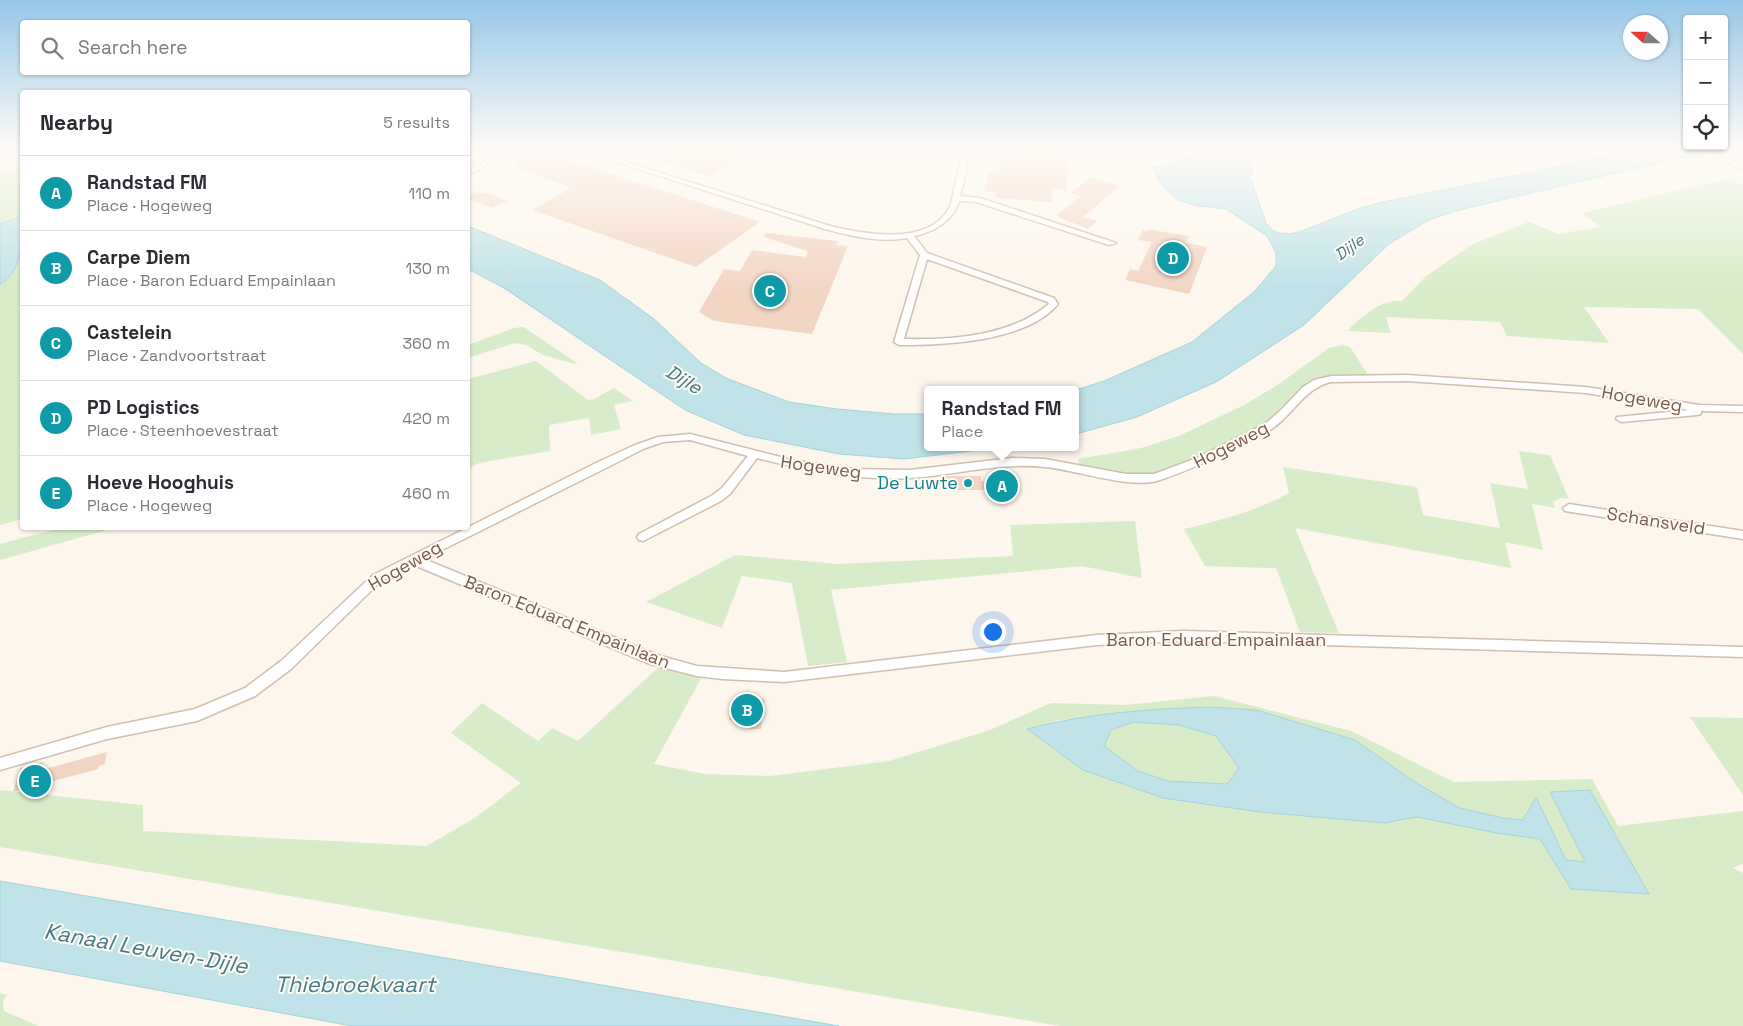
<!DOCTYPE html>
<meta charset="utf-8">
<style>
body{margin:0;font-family:"Space Grotesk",sans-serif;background:#f2f2f3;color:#2b2b33}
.controls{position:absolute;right:15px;top:15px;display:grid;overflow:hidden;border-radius:5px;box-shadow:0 1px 4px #0004}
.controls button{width:45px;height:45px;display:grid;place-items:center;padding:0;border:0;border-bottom:1px solid #e1e1e2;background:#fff;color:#2b2b33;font:25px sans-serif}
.compass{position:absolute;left:1623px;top:15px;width:45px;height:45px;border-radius:50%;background:#fff;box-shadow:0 1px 4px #0004;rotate:291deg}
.you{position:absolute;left:992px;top:631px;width:18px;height:18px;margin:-12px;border:4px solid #fff;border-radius:50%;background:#1a73e8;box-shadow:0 0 0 8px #1a73e833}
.badge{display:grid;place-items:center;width:32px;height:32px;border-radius:50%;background:#e76f51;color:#fff;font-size:16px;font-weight:700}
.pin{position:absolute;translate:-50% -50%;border:2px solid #fff;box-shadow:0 1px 5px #0006}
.popup{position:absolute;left:924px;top:386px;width:155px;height:65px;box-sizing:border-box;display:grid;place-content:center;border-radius:5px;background:#fff;filter:drop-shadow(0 1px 4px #0005);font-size:16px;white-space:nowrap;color:#7c7c81}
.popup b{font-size:19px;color:#2b2b33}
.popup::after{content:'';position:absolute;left:50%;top:100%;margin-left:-10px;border:10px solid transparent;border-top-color:#fff}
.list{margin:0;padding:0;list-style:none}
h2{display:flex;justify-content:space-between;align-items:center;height:65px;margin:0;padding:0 20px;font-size:21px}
h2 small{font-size:16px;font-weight:400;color:#7c7c81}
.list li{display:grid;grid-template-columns:32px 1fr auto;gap:15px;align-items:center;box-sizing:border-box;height:75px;padding:0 20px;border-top:1px solid #e1e1e2}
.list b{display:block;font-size:19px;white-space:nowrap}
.list p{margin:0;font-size:16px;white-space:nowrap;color:#7c7c81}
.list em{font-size:16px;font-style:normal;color:#7c7c81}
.icon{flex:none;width:28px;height:28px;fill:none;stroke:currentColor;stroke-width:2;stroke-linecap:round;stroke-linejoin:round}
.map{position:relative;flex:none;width:1743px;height:1026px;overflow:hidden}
.search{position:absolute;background:#fff;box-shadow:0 1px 4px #0004;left:20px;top:20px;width:450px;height:55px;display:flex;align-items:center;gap:12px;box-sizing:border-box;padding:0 18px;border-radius:5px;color:#7c7c81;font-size:19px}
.panel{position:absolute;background:#fff;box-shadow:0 1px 4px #0004;left:20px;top:90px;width:450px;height:440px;border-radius:5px}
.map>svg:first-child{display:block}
</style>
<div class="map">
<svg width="1743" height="1026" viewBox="0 0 1743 1026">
<rect width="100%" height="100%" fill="#fdf6ec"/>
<!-- green -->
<path fill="#d8ecc9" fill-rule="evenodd" d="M0 169H22V519L0 525Z
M1726 179 1743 185V354L1698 309 1584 307 1609 343 1507 336 1500 322 1386 317 1391 333 1347 331C1362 317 1381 299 1402 301L1426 276 1473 244 1529 222 1558 234 1601 227 1582 213Z
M523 327 525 328 577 363 575 364 543 355 526 345 515 343 468 358V345L514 328Z
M1342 345 1350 347 1369 376 1327 378 1274 420 1197 460 1162 473 1139 477 1079 467 1078 459 1141 448 1179 436 1244 405 1279 384 1329 348Z
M536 361 588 400 594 399 614 388 633 401 614 405 621 429 591 435 589 418 549 425 550 451 479 463 468 469V379Z
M1519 451 1550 455 1569 499 1560 498 1553 502 1555 508 1532 504 1543 550 1505 542 1511 568 1295 528 1339 633 1300 632 1276 568 1205 566 1184 529C1222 520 1254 512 1289 493L1283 467 1417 487 1423 515 1500 528 1490 483 1528 489Z
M1135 521 1142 578 1082 566 831 590 847 662 808 666 792 583 742 576 722 628 646 602 735 555 838 564 1013 556 1010 525Z
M60 528H114L0 560V544Z
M659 667 702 677 654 764 705 774 770 776 889 761 990 730 1051 703 1125 705 1214 696 1351 731 1454 782 1592 779 1618 826 1743 811V864L1733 868 1743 873V1026H1060L0 847V790L143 805V831L426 846 475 818 521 783 451 733 482 703 538 741 552 728 578 741ZM1211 707 1256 710 1416 783 1460 808 1503 818 1523 820 1536 797 1566 860 1585 863 1571 888 1540 839 1496 833 1417 817 1384 823 1083 770 1028 729 1059 720 1167 709Z
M1690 717 1743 718V795Z
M1134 722 1179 725 1216 736 1240 768 1227 784 1168 781 1138 771 1104 746 1111 730Z
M0 993 7 995 3 1001 4 1011 39 1026H0Z"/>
<!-- water -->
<path fill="#bfe3e8" stroke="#a5d3da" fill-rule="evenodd" d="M1208 150H1245L1253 170 1250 177 1266 223 1273 231 1280 233 1291 234 1304 230 1360 208 1383 202 1532 172 1629 150H1743V152L1676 159 1455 211 1429 220 1389 244 1304 325 1216 382 1137 417 1076 434V390L1104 381 1192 342 1254 292 1276 266V253L1267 236 1226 209 1197 206 1177 200 1158 180 1153 167H1163L1175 162 1171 157 1185 154 1189 158Z
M22 217C23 240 22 272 0 285V224Z
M468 226 600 280 654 319 701 363 726 378 789 402 837 409 894 414H928V447H1004L904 459 839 454 744 435 685 410 504 288 468 269Z
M1211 707 1256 710 1355 740 1416 783 1460 808 1503 818 1523 820 1536 797 1566 860 1585 862 1550 792 1590 790 1649 894 1571 889 1540 839 1496 833 1417 817 1384 823 1260 812 1163 798 1083 770 1027 729C1087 713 1150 709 1211 707ZM1134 722 1179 725 1216 736 1239 768 1227 784 1168 781 1138 771 1104 746 1111 730Z
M0 881 839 1026H352L0 961Z"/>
<!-- building -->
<path fill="#f3d5c3" d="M672 150H754L710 177 655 159Z
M1004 150H1069L1066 191 1053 187 1052 202 996 198 997 192 985 191 989 172 1000 173Z
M1071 150H1110V160L1071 157Z
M534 153 554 160 559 157 760 222 696 267 532 210 571 188 510 165Z
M1090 177 1120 186 1083 217 1097 221 1088 229 1056 216 1081 196 1071 193Z
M477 192 482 194 485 192 508 201 492 208 468 199V197Z
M1147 229 1189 236 1186 243 1207 247 1189 294 1125 280 1130 269 1138 271 1152 242 1138 240 1143 230 1147 231Z
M765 233 838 241 836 245 848 246 812 334 714 321 699 312 724 269 740 271 752 250 806 257 807 251 764 237Z
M948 476H981V481L1010 482 1012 495 994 494 993 490H941V477Z
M733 698 765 699 761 729H749L750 721 729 720Z
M107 752 105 764 99 766 98 769 13 792 20 768 44 762 41 770Z"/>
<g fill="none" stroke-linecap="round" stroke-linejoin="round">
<!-- minor casing -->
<g stroke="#d1beb0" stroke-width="3">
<path id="minor" d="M506 150H514L468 175V170Z
M579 150H588L830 226C864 234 926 246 948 210 953 202 953 192 955 184 958 173 961 162 961 150H967V167L960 196 980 198 1116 243 1109 245 976 202 959 201C953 221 934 232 914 236L927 253 1054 298 1058 304C1026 342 946 345 899 345L894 342 920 255 907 238C880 243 851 236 825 229ZM927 259 1048 302 1049 304C1011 336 953 340 904 339Z
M1407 375 1586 387 1699 405 1743 406V412L1701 411V414L1697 415 1621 422 1616 419 1617 417 1689 410 1586 393 1407 381 1331 382C1305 388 1294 413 1273 428 1264 434 1253 439 1243 444 1216 458 1189 470 1160 480 1131 490 1077 470 1045 467 1000 462 955 475 910 478 859 481 806 471 757 458L730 494 721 501 643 541 639 540 637 537 639 534 713 495 722 488 748 456 690 440 663 442 643 449 606 468 424 559 657 655 697 666 784 672 1097 635 1183 631 1743 647V657L1183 641 1097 645 784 682 722 679 697 676 650 664 414 565 381 581 291 669 255 696 197 721 107 739 0 770V758L107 727 195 709 245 688 281 661 373 575 598 462 635 445 658 437 690 434 792 460 853 469 909 470 1012 458 1045 459 1126 474H1154L1197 458 1265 424 1280 411 1303 387 1314 380 1331 376Z
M1569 504 1743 531V539L1565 511 1563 508Z"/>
</g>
<!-- tertiary casing -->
<g stroke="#d1beb0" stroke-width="2">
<path id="tertiary" d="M1690 150H1702L1743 164V170Z"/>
</g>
<!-- minor -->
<use href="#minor" fill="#fff" fill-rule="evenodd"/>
<!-- tertiary -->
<use href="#tertiary" fill="#fff" fill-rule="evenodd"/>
</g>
<!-- sky -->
<linearGradient id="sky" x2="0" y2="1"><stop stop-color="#97c7e8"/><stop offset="0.51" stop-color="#fefbf6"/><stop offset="1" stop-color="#fefbf6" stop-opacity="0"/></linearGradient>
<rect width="1743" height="293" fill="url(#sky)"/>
<!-- markers -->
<circle fill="#0f9aa8" stroke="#fffaf3" stroke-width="2" cx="968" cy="483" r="5"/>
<g text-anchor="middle" stroke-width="4" stroke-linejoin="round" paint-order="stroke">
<!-- far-water labels -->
<g font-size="16" font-style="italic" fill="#437c86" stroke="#fffaf3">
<text transform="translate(1349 247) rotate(-36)" y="6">Dijle</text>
</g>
<!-- street labels -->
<g font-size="18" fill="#7a5c4d" stroke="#fffaf3">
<text transform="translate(1642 399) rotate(10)" y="6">Hogeweg</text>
<text transform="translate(1231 445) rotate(-27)" y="6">Hogeweg</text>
<text transform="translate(821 467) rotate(8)" y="6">Hogeweg</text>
<text transform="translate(1656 521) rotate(9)" y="6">Schansveld</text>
<text transform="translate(405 566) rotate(-30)" y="6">Hogeweg</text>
<text transform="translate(567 622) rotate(22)" y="6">Baron Eduard Empainlaan</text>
<text x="1216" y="646">Baron Eduard Empainlaan</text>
</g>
<!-- culture labels -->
<g font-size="18" fill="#0d838f" stroke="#fffaf3" text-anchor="end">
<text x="958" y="489">De Luwte</text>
</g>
<!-- water labels -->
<g font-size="19" font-style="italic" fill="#437c86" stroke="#fffaf3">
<text transform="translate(684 379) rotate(31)" y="7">Dijle</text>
</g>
<!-- near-water labels -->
<g font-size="22" font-style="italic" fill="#437c86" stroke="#fffaf3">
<text transform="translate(146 948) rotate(10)" y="8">Kanaal Leuven-Dijle</text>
<text x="355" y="992">Thiebroekvaart</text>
</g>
</g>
</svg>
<div class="controls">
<button>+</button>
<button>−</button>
<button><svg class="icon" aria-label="locate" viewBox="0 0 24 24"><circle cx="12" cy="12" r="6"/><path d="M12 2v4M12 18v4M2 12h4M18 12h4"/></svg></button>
</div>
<svg class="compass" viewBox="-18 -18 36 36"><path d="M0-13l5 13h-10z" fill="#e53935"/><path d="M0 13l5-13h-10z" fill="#7c7c81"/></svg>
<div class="you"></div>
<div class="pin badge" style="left:1002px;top:486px;background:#0f9aa8">A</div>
<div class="popup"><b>Randstad FM</b>Place</div>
<div class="pin badge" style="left:747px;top:710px;background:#0f9aa8">B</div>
<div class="pin badge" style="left:770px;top:291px;background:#0f9aa8">C</div>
<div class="pin badge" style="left:1173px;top:258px;background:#0f9aa8">D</div>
<div class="pin badge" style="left:35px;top:781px;background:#0f9aa8">E</div>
<div class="search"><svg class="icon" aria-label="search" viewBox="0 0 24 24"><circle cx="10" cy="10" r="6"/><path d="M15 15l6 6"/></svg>Search here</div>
<section class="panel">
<h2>Nearby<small>5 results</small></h2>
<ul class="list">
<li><span class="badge" style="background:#0f9aa8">A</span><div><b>Randstad FM</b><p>Place · Hogeweg</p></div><em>110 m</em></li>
<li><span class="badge" style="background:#0f9aa8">B</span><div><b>Carpe Diem</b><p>Place · Baron Eduard Empainlaan</p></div><em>130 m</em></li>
<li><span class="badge" style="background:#0f9aa8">C</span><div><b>Castelein</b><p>Place · Zandvoortstraat</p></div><em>360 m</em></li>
<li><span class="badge" style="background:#0f9aa8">D</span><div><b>PD Logistics</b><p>Place · Steenhoevestraat</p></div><em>420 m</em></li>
<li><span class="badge" style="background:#0f9aa8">E</span><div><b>Hoeve Hooghuis</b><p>Place · Hogeweg</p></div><em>460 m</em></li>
</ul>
</section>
</div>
